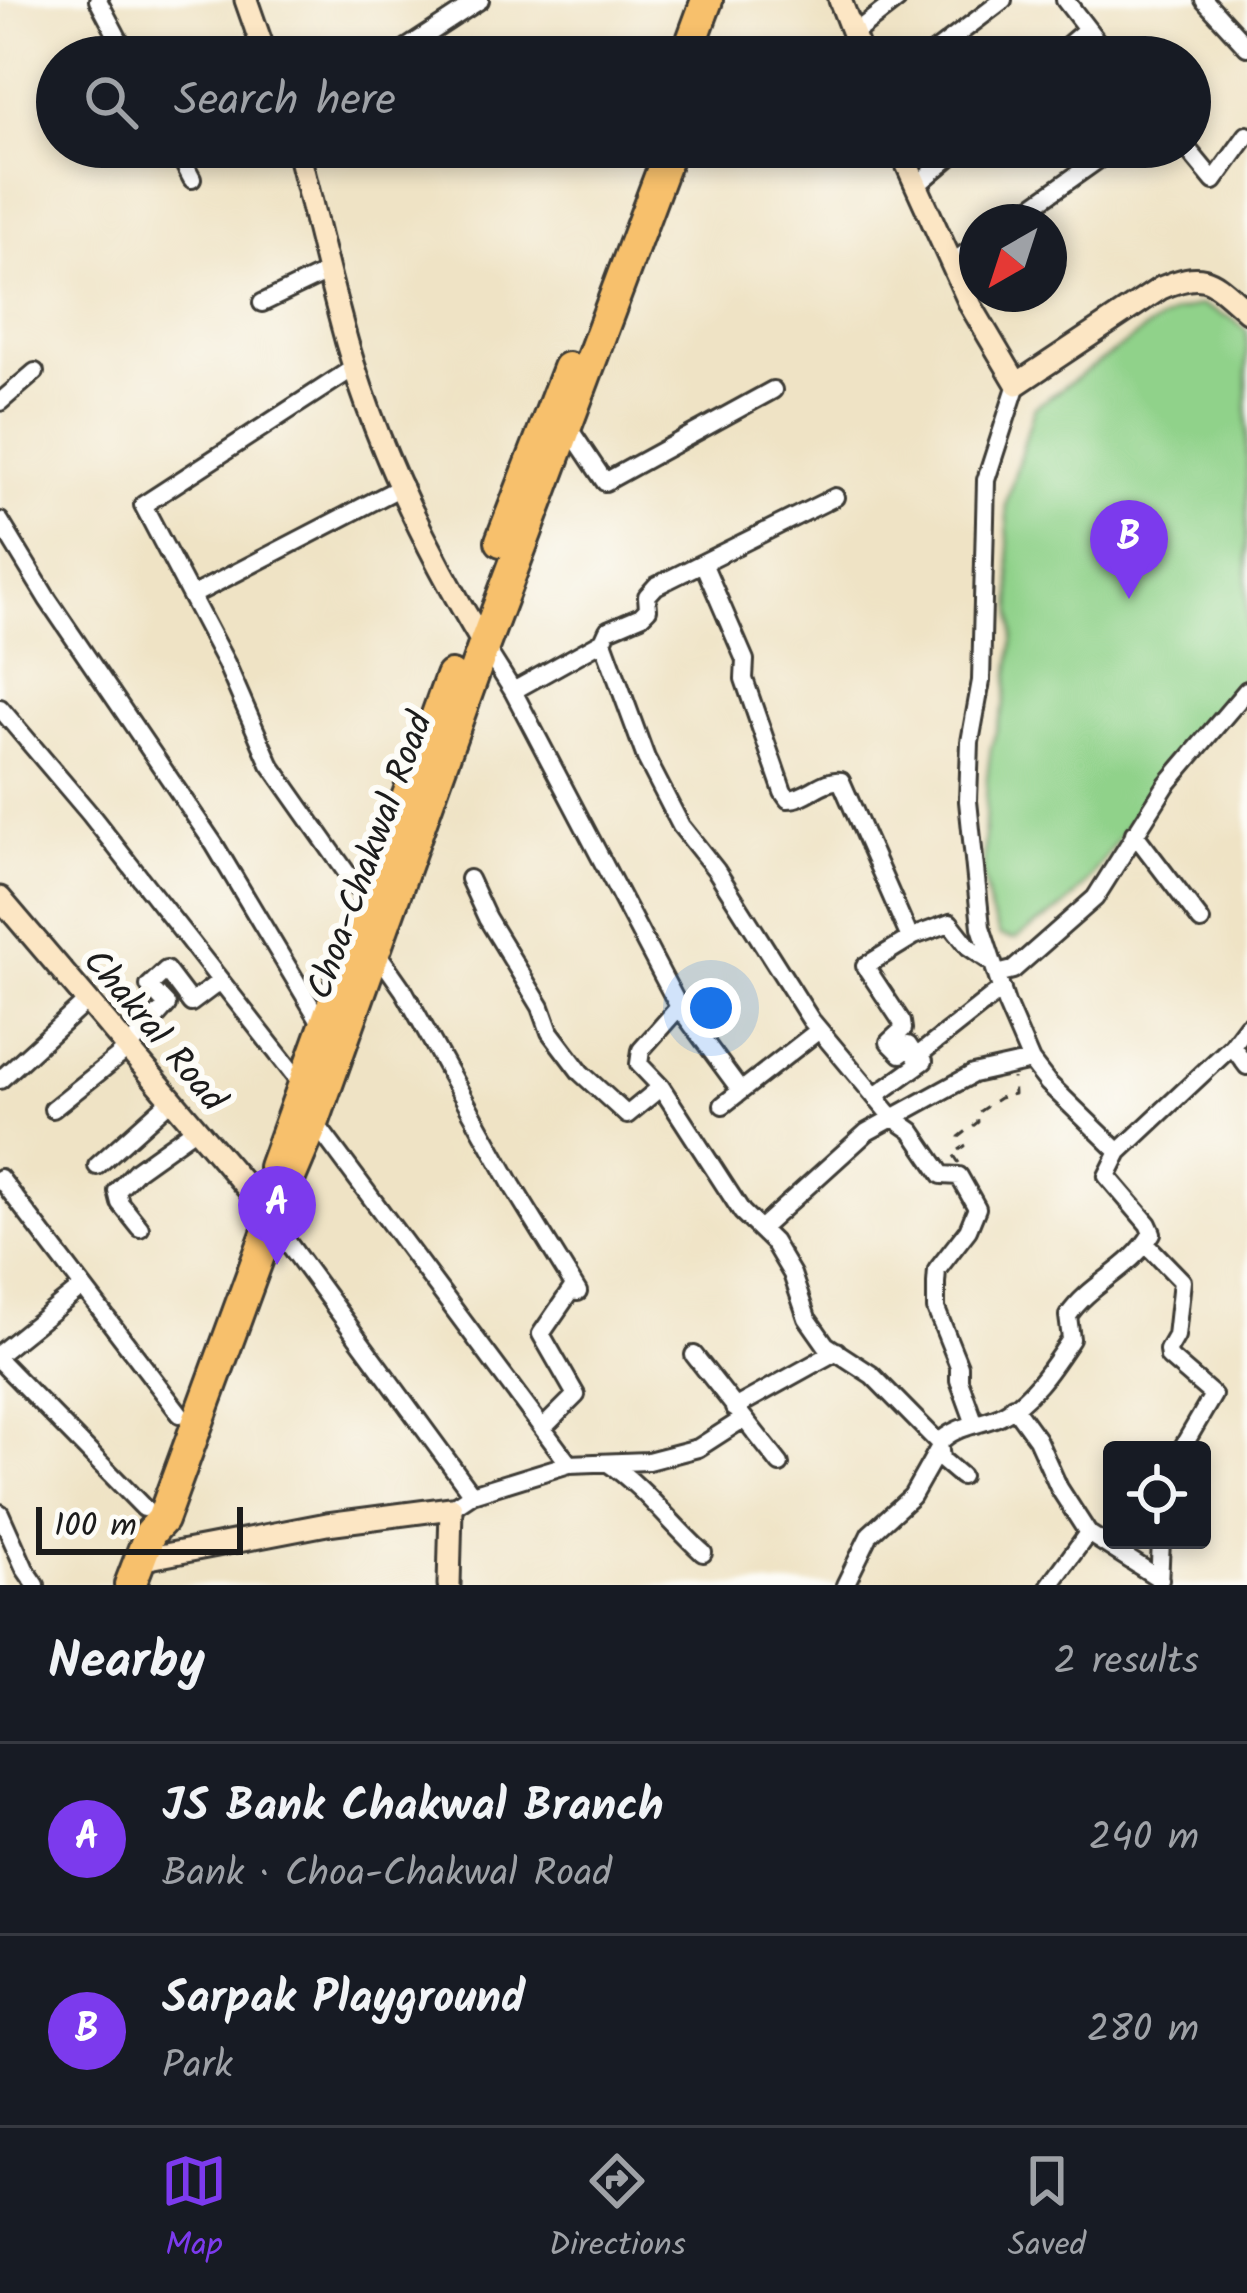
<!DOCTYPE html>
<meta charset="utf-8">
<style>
body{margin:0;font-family:Kalam,sans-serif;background:#20242c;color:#f1f3f6}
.controls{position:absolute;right:36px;bottom:36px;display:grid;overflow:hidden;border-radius:12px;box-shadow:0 6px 18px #0003}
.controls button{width:108px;height:108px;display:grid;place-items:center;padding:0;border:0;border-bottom:3px solid #363941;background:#171b24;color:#f1f3f6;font:60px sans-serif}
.compass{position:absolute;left:959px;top:204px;width:108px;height:108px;border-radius:50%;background:#171b24;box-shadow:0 6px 18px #0003;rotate:219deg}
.scale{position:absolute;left:36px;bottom:30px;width:207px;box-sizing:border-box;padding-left:12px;border:6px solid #1c1c1c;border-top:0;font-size:33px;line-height:42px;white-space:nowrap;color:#1c1c1c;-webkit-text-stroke:9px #fdfcf7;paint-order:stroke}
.you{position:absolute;left:711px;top:1008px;width:42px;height:42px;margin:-30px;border:9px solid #fff;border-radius:50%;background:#1a73e8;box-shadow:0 0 0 18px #1a73e833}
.badge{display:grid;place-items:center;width:78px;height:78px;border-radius:50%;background:#7c3aed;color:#fff;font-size:39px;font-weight:700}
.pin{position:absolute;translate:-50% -99px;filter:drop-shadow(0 3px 6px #0008)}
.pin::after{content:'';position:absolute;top:63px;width:42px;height:36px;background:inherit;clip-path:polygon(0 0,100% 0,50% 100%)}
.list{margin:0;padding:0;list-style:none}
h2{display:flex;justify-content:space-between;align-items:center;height:156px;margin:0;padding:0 48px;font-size:51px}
h2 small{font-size:39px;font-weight:400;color:#9ea1a6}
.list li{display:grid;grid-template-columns:78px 1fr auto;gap:36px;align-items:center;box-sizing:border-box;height:192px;padding:0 48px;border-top:3px solid #363941}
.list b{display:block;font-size:45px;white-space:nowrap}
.list p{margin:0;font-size:39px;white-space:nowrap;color:#9ea1a6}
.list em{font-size:39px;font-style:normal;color:#9ea1a6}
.icon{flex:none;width:66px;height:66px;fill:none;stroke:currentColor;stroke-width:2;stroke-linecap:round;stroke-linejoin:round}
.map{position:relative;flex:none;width:1247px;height:1585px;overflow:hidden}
.search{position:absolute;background:#171b24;box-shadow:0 6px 18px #0003;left:36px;right:36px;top:36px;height:132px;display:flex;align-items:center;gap:30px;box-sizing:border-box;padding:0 42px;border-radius:66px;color:#9ea1a6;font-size:45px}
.sheet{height:540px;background:#171b24}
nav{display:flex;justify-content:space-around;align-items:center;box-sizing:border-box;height:168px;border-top:3px solid #363941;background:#171b24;font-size:33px;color:#9ea1a6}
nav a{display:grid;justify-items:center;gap:6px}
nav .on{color:#7c3aed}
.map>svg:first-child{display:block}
</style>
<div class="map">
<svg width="1247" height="1585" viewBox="0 0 1247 1585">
<rect width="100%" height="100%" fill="#fdfcf7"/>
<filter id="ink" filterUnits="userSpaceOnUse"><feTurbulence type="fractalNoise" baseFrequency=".00833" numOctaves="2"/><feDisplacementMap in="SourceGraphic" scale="24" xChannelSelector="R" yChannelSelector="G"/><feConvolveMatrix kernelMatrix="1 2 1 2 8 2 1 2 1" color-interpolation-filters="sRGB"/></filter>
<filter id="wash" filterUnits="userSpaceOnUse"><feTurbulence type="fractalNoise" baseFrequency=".004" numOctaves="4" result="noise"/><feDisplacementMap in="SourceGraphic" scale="48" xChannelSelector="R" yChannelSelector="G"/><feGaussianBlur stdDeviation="2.7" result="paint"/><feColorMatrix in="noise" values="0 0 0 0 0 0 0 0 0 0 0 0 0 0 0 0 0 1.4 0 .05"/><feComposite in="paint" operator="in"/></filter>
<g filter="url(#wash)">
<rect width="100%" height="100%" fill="#efe3c5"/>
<!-- green -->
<path fill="#90d28a" stroke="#567753" stroke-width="3" d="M1200 305 1231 318 1247 331V676L1157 783 1086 884 1064 907 1015 939 1000 936 990 913 983 874 987 777 991 747 1005 703 1014 635 1006 504 1034 408 1146 329 1175 312Z"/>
</g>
<g filter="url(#ink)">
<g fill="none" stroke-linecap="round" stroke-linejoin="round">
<!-- street casing -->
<g stroke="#3c3a35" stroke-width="22">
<path id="street" d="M98 0 128 57
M1065 0 1109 57
M1204 0 1247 47
M853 34 897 0
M393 57 480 0
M928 57 1003 0
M1054 57 1087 29
M175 147 192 179
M1186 147 1214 181 1247 135
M917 185 962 147
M1010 222 1116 147
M952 263 977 245
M262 303 329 271
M355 367 143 505 226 663 270 764 368 903
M1017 384 986 480 981 681 970 742 968 801 981 927 1006 1003 1031 1061 1048 1083 1119 1152 1232 1046 1247 1026
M0 402 35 372
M568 427 605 482 773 390
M0 521 48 600 214 844 324 1028
M703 563 745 660 744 679 783 792 788 799C807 799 823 778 841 781L910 938
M191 596 403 486
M603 641 646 758 681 826 716 870 811 1020 892 1117 912 1131 942 1175 959 1176 977 1208 968 1230 937 1270 936 1283V1309L959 1366V1380L975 1424
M484 645 513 691 679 1007 741 1091
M513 691 603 641 608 630 641 616 648 609 647 596 656 586 835 497
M0 708 90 814 303 1086
M1134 833 1201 921
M469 879 487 918 541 1007 550 1032 581 1073 627 1115 661 1087
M376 951 404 991 512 1185 578 1292
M991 962 969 947 950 923 914 936 865 966 902 1022 903 1029 889 1042 901 1054 908 1045 916 1057 1002 989
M997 974 1013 970 1095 898 1167 784 1247 690
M679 1007 641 1050 639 1064 661 1087 742 1212 773 1242 792 1274 807 1318 826 1345 872 1375 939 1443 941 1459 961 1476
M1232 1046 1247 1066
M0 1080 88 1000
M875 1096 924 1061
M723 1105 819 1030
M53 1109 129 1048 167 1005 149 986 166 970 191 1003 219 982
M314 1121 569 1464
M97 1166 172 1099
M0 1178 180 1414
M272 1221 472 1494
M140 1228 120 1203 117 1191 137 1170 196 1128
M760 1229 867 1132 973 1074 1031 1061
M1146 1244 1182 1281 1176 1336 1168 1350 1169 1357 1213 1395 1181 1450
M0 1353 82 1287
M694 1355 780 1464
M0 1361 144 1508
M1013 1406 1037 1439 1059 1488 1088 1533 1160 1579
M734 1408 837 1351
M543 1428 576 1395 541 1334 574 1286
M939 1443C955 1425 978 1426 1000 1416 1030 1402 1053 1366 1071 1339L1068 1316C1091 1282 1131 1270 1152 1233L1148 1224 1107 1176 1119 1152
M608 1463C644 1487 670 1523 703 1553
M451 1508 472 1494 569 1464 648 1461 698 1448 743 1419
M0 1513 25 1569 36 1585
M845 1585 870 1534 912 1496 938 1450
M1050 1585 1088 1533
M1159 1585 1161 1540"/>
</g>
<!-- secondary casing -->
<g stroke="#3c3a35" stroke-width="27">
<path id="secondary" d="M246 0 266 57
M840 0 862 57
M297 147C314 212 329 279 347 343 377 448 428 552 484 645
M899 147 971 306 1017 384 1161 288C1207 268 1212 281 1247 311
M0 898 260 1203
M139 1560 327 1524 451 1508 449 1585"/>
</g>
<!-- highway casing -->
<g stroke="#3c3a35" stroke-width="36">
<path id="highway" d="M686 57 707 0
M501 541 568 368
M274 1167 451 676
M130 1585 150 1533 162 1520 272 1220 314 1121 484 645 671 147"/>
</g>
<!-- path -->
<path stroke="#3c3a35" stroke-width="3" stroke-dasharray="9 9" stroke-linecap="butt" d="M959 1163 953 1154 965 1146 959 1137 978 1122 977 1113 999 1098 1014 1094 1013 1078"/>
<!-- street -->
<use href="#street" stroke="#fff" stroke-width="16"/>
<!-- secondary -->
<use href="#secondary" stroke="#fce6c4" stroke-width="21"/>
<!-- highway -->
<use href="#highway" stroke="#f7c06c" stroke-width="30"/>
</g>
</g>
<g text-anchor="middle" stroke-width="12" stroke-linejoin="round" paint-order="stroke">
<!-- street labels -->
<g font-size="36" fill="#1c1c1c" stroke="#fdfcf7">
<text transform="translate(368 855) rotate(-70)" y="13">Choa-Chakwal Road</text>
<text transform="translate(156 1029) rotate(50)" y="13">Chakral Road</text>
</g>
</g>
</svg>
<div class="controls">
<button><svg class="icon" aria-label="locate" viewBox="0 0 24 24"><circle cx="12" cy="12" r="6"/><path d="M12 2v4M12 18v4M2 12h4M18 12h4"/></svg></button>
</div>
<svg class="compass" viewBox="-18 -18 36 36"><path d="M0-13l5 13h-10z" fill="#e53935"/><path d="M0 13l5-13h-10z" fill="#9ea1a6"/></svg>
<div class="scale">100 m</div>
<div class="you"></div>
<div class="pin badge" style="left:277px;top:1265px">A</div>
<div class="pin badge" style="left:1129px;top:599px">B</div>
<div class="search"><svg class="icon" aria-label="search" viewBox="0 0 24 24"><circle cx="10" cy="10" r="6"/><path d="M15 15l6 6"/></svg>Search here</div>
</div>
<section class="sheet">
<h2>Nearby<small>2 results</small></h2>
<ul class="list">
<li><span class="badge">A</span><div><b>JS Bank Chakwal Branch</b><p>Bank · Choa-Chakwal Road</p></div><em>240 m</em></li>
<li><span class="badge">B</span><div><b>Sarpak Playground</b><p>Park</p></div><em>280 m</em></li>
</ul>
</section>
<nav>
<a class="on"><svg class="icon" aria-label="map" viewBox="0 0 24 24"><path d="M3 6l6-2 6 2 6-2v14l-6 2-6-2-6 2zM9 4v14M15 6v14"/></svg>Map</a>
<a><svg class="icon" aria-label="directions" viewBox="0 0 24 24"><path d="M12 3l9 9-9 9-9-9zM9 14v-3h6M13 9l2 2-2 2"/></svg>Directions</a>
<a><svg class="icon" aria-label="saved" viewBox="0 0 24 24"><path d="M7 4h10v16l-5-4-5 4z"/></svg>Saved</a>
</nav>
